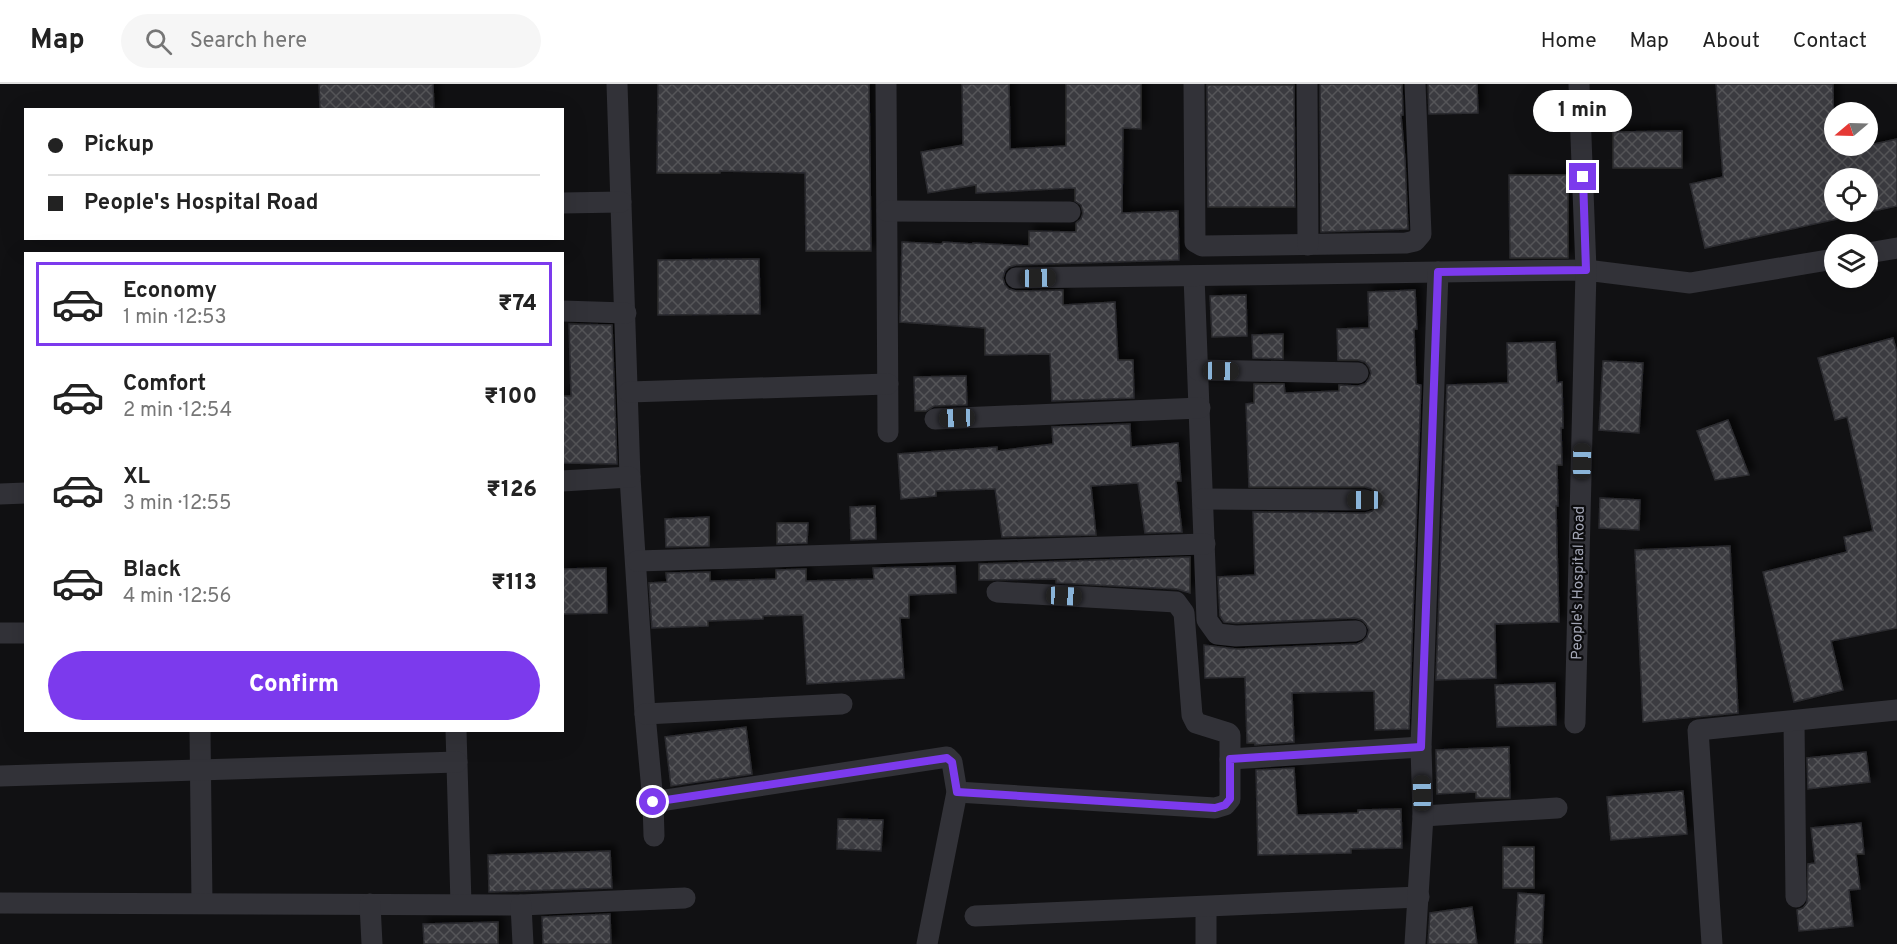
<!DOCTYPE html>
<html lang="en">
<head>
<meta charset="utf-8">
<style>
	body { margin:0; font-family:Overpass,sans-serif; background:#f6f6f6; color:#222; height:100vh; display:flex; flex-direction:column; font-size:22px; white-space:nowrap }
	* { box-sizing:border-box; margin:0 }
	p { font-size:20px; color:#767676 }
	.icon { flex:none; width:33px; height:33px; fill:none; stroke:currentColor; stroke-width:2; stroke-linecap:round; stroke-linejoin:round }
	.map { position:relative; flex:1; overflow:hidden }
	.panel { position:absolute; left:24px; top:168px; width:540px; height:480px; display:flex; flex-direction:column; background:#fff; border-radius:0px; box-shadow:0 6px 24px #0002 }
	.panel>* { flex:none }
	.banner { position:absolute; left:24px; top:24px; width:540px; height:132px; border-radius:0px; box-shadow:0 6px 24px #0002; display:grid; align-content:center; height:132px; padding:0 24px; background:#fff }
	.needle { width:39px; rotate:251deg }
	.tools { position:absolute; left:1824px; top:18px; display:grid; gap:12px }
	.tools a { display:grid; place-items:center; width:54px; height:54px; border-radius:50%; background:#fff; box-shadow:0 6px 24px #0002; font-size:30px }
	.end { position:absolute; width:27px; height:27px; margin:-14px; border:8px solid #7c3aed; background:#fff; box-shadow:0 0 0 3px #fff }
	.from { border-radius:50% }
	.bubble { position:absolute; height:42px; border-radius:21px; background:#fff; box-shadow:0 6px 24px #0002; font-size:20px; font-weight:800; line-height:42px; text-align:center }
	.car { position:absolute; width:18px; height:36px; margin:-18px -9px; border-radius:8px; box-shadow:0 0 4px 2px #0007; background:linear-gradient(#222 24%,#8ab4d8 0 40%,#222 0 76%,#8ab4d8 0 86%,#222 0) }
	.banner b { display:flex; align-items:center; gap:21px; height:57px; font-size:22px }
	.banner b+b { border-top:2px solid #e0e0e0 }
	.banner i { width:15px; height:15px; background:#222 }
	ul { padding:10px 0 0; list-style:none }
	li { display:flex; align-items:center; gap:18px; height:84px; margin:0 12px 9px; padding:0 12px; border:3px solid transparent; border-radius:0px }
	li div { flex:1 }
	li b { display:block; font-size:22px }
	li em { font-style:normal; font-weight:800 }
	li.selected { border-color:#7c3aed }
	li>.icon { width:54px; height:54px; stroke-width:1.5 }
	.button { display:flex; gap:12px; margin-top:auto; padding:12px 24px }
	.button a { flex:1; height:69px; border-radius:36px; background:#7c3aed; color:#fff; font-size:24px; font-weight:800; line-height:69px; text-align:center }
	header { display:flex; align-items:center; gap:36px; box-sizing:border-box; height:84px; padding:0 30px; background:#fff; border-bottom:2px solid #e0e0e0 }
	header strong { font-size:28px }
	nav { display:flex; gap:33px; margin-inline-start:auto; font-size:21px }
	.search { width:420px; height:54px; background:#f6f6f6; display:flex; align-items:center; gap:15px; box-sizing:border-box; padding:0 21px; border-radius:33px; color:#767676; font-size:22px }
	.map>svg:first-child { display:block }
	.building { fill:url(#building-cross-hatch); stroke:#2b2b2f; stroke-width:1.5; fill-rule:evenodd; filter:url(#shadow) }
	.lines { fill:none; stroke-linecap:round; stroke-linejoin:round }
	.minor { stroke:#323238; stroke-width:21 }
	.route { stroke:#7c3aed; stroke-width:8 }
	.labels { text-anchor:middle; dominant-baseline:central; stroke-width:4.5; stroke-linejoin:round; paint-order:stroke }
	.street-label { font-size:15px; fill:#a2a5b4; stroke:#0c0c0e }
</style>
</head>
<body>
<header>
<strong>Map</strong>
<div class="search"><svg class="icon" aria-label="search" viewBox="0 0 24 24"><circle cx="10" cy="10" r="6"/><path d="M15 15l6 6"/></svg>Search here</div>
<nav><a>Home</a><a>Map</a><a>About</a><a>Contact</a></nav>
</header>
<div class="map">
<svg width="1897" height="860" viewBox="0 0 1897 860">
	<defs>
		<pattern id="building-cross-hatch" width="8" height="8" patternUnits="userSpaceOnUse" patternTransform="scale(1.5)"><rect width="8" height="8" fill="#3b3b40"/><path d="M0 0l8 8M0 8l8-8" fill="none" stroke="#545459"/></pattern>
		<filter id="shadow"><feDropShadow dx="5.5" dy="-5.5" stdDeviation="3" flood-color="#0009"/></filter>
	</defs>
	<rect width="100%" height="100%" fill="#111113"/>
	<!-- building -->
	<g class="building">
		<path d="M319 0H433L434 26H320Z"/>
		<path d="M658 0H869L871 167H806L805 89 720 87V89H657Z"/>
		<path d="M962 0H1009L1010 65 1066 62V0H1141V45L1123 44 1122 129 1178 127 1179 176 1016 181 1009 183 1005 187 1003 194 1005 201 1009 205 1016 207 1063 206V221L1115 218 1118 276H1133L1134 314 1052 317 1050 270 985 271V244L900 238 902 158 942 160 943 158 973 160V159L1029 162V147L1076 148V139L1081 135 1083 129 1081 121 1075 117V104L976 109V101L928 109 921 68 963 61Z"/>
		<path d="M1322 0H1402L1403 31H1401L1405 76 1408 145 1321 148 1320 1Z"/>
		<path d="M1428 0H1477L1478 29 1429 30Z"/>
		<path d="M1716 0H1833L1834 62H1837L1838 68 1897 55V122L1705 164 1690 100 1723 93ZM1834 94H1868V128H1834Z"/>
		<path d="M1207 1H1294L1295 123H1208Z"/>
		<path d="M1682 47V84H1613V48Z"/>
		<path d="M1509 91H1568V174H1510Z"/>
		<path d="M759 175 760 230 658 231V176Z"/>
		<path d="M1415 206 1417 245H1414L1416 300 1421 301 1409 645 1375 646 1374 607 1292 609 1294 658 1255 661V659H1247L1245 593 1205 594 1204 561 1237 565 1357 560 1362 558 1367 553 1369 546 1366 540 1362 536 1355 534 1236 539 1224 538 1220 532 1218 493 1255 491 1253 428 1365 429 1372 427 1376 422 1378 417 1376 409 1371 405 1365 403H1249L1246 320 1254 319V300H1284L1285 309 1339 307V301L1358 302 1365 300 1369 295 1371 289 1369 283 1365 278 1358 276H1338L1337 245 1369 244 1368 208Z"/>
		<path d="M1246 211 1247 252 1212 253 1210 212Z"/>
		<path d="M569 240 612 241 617 380 562 379V312H571Z"/>
		<path d="M1283 250V275L1253 274 1252 251Z"/>
		<path d="M1893 254 1897 268V544L1831 557 1843 606 1794 618 1763 488 1847 468 1844 453 1873 447 1847 333 1835 336 1818 274Z"/>
		<path d="M1555 258 1557 299 1562 298 1563 344H1561L1562 381H1557L1558 422H1556L1559 538 1495 540 1496 594 1436 596 1447 301 1508 299 1507 259Z"/>
		<path d="M1603 277 1643 279 1639 349 1599 346Z"/>
		<path d="M966 292 967 321 934 322 926 327H915L914 293Z"/>
		<path d="M1728 336 1749 391 1715 396 1697 347Z"/>
		<path d="M1130 340 1131 363 1178 359 1181 397H1176L1182 448 1145 449 1138 399 1091 402 1096 451 1002 453 995 405 936 407V412L901 415 898 370 997 363V367L1053 360 1052 343Z"/>
		<path d="M1600 414 1640 416 1639 446 1599 444Z"/>
		<path d="M875 422 876 455 851 456 850 423Z"/>
		<path d="M709 433V462L666 463 665 435Z"/>
		<path d="M777 439H808L807 459 777 460Z"/>
		<path d="M1730 462 1738 629 1643 638 1635 466Z"/>
		<path d="M1190 473V509L1177 505 1056 499V495L979 496V480Z"/>
		<path d="M955 482 956 509 909 511V534H900L904 594 807 600 803 531 763 532V535L708 537V542L652 544 649 499 667 498 666 489 710 488V497L776 495V486L806 485V497L874 495 873 484Z"/>
		<path d="M606 484 607 529 562 530V485Z"/>
		<path d="M1555 599 1556 641 1497 643 1495 601Z"/>
		<path d="M746 643 752 690 671 702 665 653Z"/>
		<path d="M1509 663 1510 714H1476V708L1437 710 1436 666Z"/>
		<path d="M1866 668 1870 698 1808 705 1807 674Z"/>
		<path d="M1294 684 1297 731 1358 729V726L1401 725 1402 764 1351 765V769L1258 771 1256 686Z"/>
		<path d="M1683 707 1687 750 1611 756 1607 713Z"/>
		<path d="M838 735 883 736 881 767 837 765Z"/>
		<path d="M1861 739 1864 770H1856L1860 805 1849 806 1853 842 1799 847 1797 826 1803 824 1807 819 1808 780 1815 779 1811 744Z"/>
		<rect x="1503" y="763" width="31" height="41"/>
		<path d="M610 767 612 804 489 808 488 771Z"/>
		<path d="M1518 809 1544 811 1542 860H1515Z"/>
		<path d="M1472 823 1477 860H1428L1430 829Z"/>
		<path d="M610 830 611 860H543L542 833Z"/>
		<path d="M498 838V860H424L423 840Z"/>
	</g>
	<g class="lines">
		<!-- minor -->
		<g class="minor">
			<path d="M617 0 630 393 645 630 653 718 654 752"/>
			<path d="M886 0 888 348"/>
			<path d="M1194 0 1195 158 1202 162 1406 159 1415 157 1421 150 1415 0"/>
			<path d="M1307 0 1308 161"/>
			<path d="M562 119 621 118"/>
			<path d="M887 127 1070 128"/>
			<path d="M1868 169 1897 164"/>
			<path d="M1194 192 1207 536 1217 550 1236 552 1356 547"/>
			<path d="M1016 194 1586 186 1690 199 1834 175"/>
			<path d="M562 227 626 229"/>
			<path d="M1198 286 1358 289"/>
			<path d="M629 308 888 300"/>
			<path d="M935 335 1200 324"/>
			<path d="M562 397 630 393"/>
			<path d="M0 410 26 409"/>
			<path d="M1203 415 1365 416"/>
			<path d="M637 477 1205 460"/>
			<path d="M0 549H26"/>
			<path d="M645 630 842 620"/>
			<path d="M1794 637 1796 813"/>
			<path d="M1575 639 1586 186 1579 0"/>
			<path d="M200 646 202 819"/>
			<path d="M456 646 461 820"/>
			<path d="M1230 675 1421 663"/>
			<path d="M0 692 457 678"/>
			<path d="M957 708 1215 724 1225 721 1230 715V651L1228 649 1196 639 1192 631 1184 529 1176 518 997 508"/>
			<path d="M653 718 947 673 952 678 957 708 927 860"/>
			<path d="M1423 732 1557 724"/>
			<path d="M0 819 521 821 685 814"/>
			<path d="M370 820 372 860"/>
			<path d="M521 821 523 860"/>
			<path d="M1206 823V860"/>
			<path d="M975 832 1419 813"/>
			<path d="M1415 860 1423 732 1421 663 1438 188"/>
			<path d="M1712 860 1698 646 1897 626"/>
		</g>
	</g>
	<g class="lines">
		<!-- route -->
		<path class="route" d="M653 718 947 674 952 678 957 708 1215 724 1225 721 1230 715V675L1421 663 1438 188 1586 186 1583 93"/>
	</g>
	<g class="labels">
		<!-- street labels -->
		<g class="street-label">
			<text transform="translate(1579 499) rotate(-89)">People's Hospital Road</text>
		</g>
	</g>
</svg>
<div class="tools">
<a><svg class="needle" viewBox="-14 -14 28 28"><path d="M0-13l5 13h-10z" fill="#e53935"/><path d="M0 13l5-13h-10z" fill="#767676"/></svg></a>
<a><svg class="icon" aria-label="locate" viewBox="0 0 24 24"><circle cx="12" cy="12" r="6"/><path d="M12 2v4M12 18v4M2 12h4M18 12h4"/></svg></a>
<a><svg class="icon" aria-label="layers" viewBox="0 0 24 24"><path d="M12 4l9 5-9 5-9-5zM3 14l9 5 9-5"/></svg></a>
</div>
<i class="end from" style="left:653px;top:718px"></i>
<i class="end" style="left:1583px;top:93px"></i>
<div class="bubble" style="left:1533px;top:6px;width:99px">1 min</div>
<i class="car" style="left:1038px;top:194px;rotate:89deg"></i>
<i class="car" style="left:1221px;top:287px;rotate:91deg"></i>
<i class="car" style="left:957px;top:334px;rotate:268deg"></i>
<i class="car" style="left:1582px;top:377px;rotate:1deg"></i>
<i class="car" style="left:1365px;top:416px;rotate:270deg"></i>
<i class="car" style="left:1064px;top:512px;rotate:93deg"></i>
<i class="car" style="left:1422px;top:709px;rotate:359deg"></i>
<div class="banner">
<b><i class="from"></i>Pickup</b>
<b><i></i>People's Hospital Road</b>
</div>
<section class="panel">
<ul>
<li class="selected"><svg class="icon" aria-label="car" viewBox="0 0 24 24"><path d="M5 17H2v-5l4-1 3-4h7l3 4 3 1v5h-3M9 17h6M6 11h13"/><circle cx="7" cy="17" r="2"/><circle cx="17" cy="17" r="2"/></svg><div><b>Economy</b><p>1 min · 12:53</p></div><em>₹74</em></li>
<li><svg class="icon" aria-label="car" viewBox="0 0 24 24"><path d="M5 17H2v-5l4-1 3-4h7l3 4 3 1v5h-3M9 17h6M6 11h13"/><circle cx="7" cy="17" r="2"/><circle cx="17" cy="17" r="2"/></svg><div><b>Comfort</b><p>2 min · 12:54</p></div><em>₹100</em></li>
<li><svg class="icon" aria-label="car" viewBox="0 0 24 24"><path d="M5 17H2v-5l4-1 3-4h7l3 4 3 1v5h-3M9 17h6M6 11h13"/><circle cx="7" cy="17" r="2"/><circle cx="17" cy="17" r="2"/></svg><div><b>XL</b><p>3 min · 12:55</p></div><em>₹126</em></li>
<li><svg class="icon" aria-label="car" viewBox="0 0 24 24"><path d="M5 17H2v-5l4-1 3-4h7l3 4 3 1v5h-3M9 17h6M6 11h13"/><circle cx="7" cy="17" r="2"/><circle cx="17" cy="17" r="2"/></svg><div><b>Black</b><p>4 min · 12:56</p></div><em>₹113</em></li>
</ul>
<div class="button"><a>Confirm</a></div>
</section>
</div>
</body>
</html>
